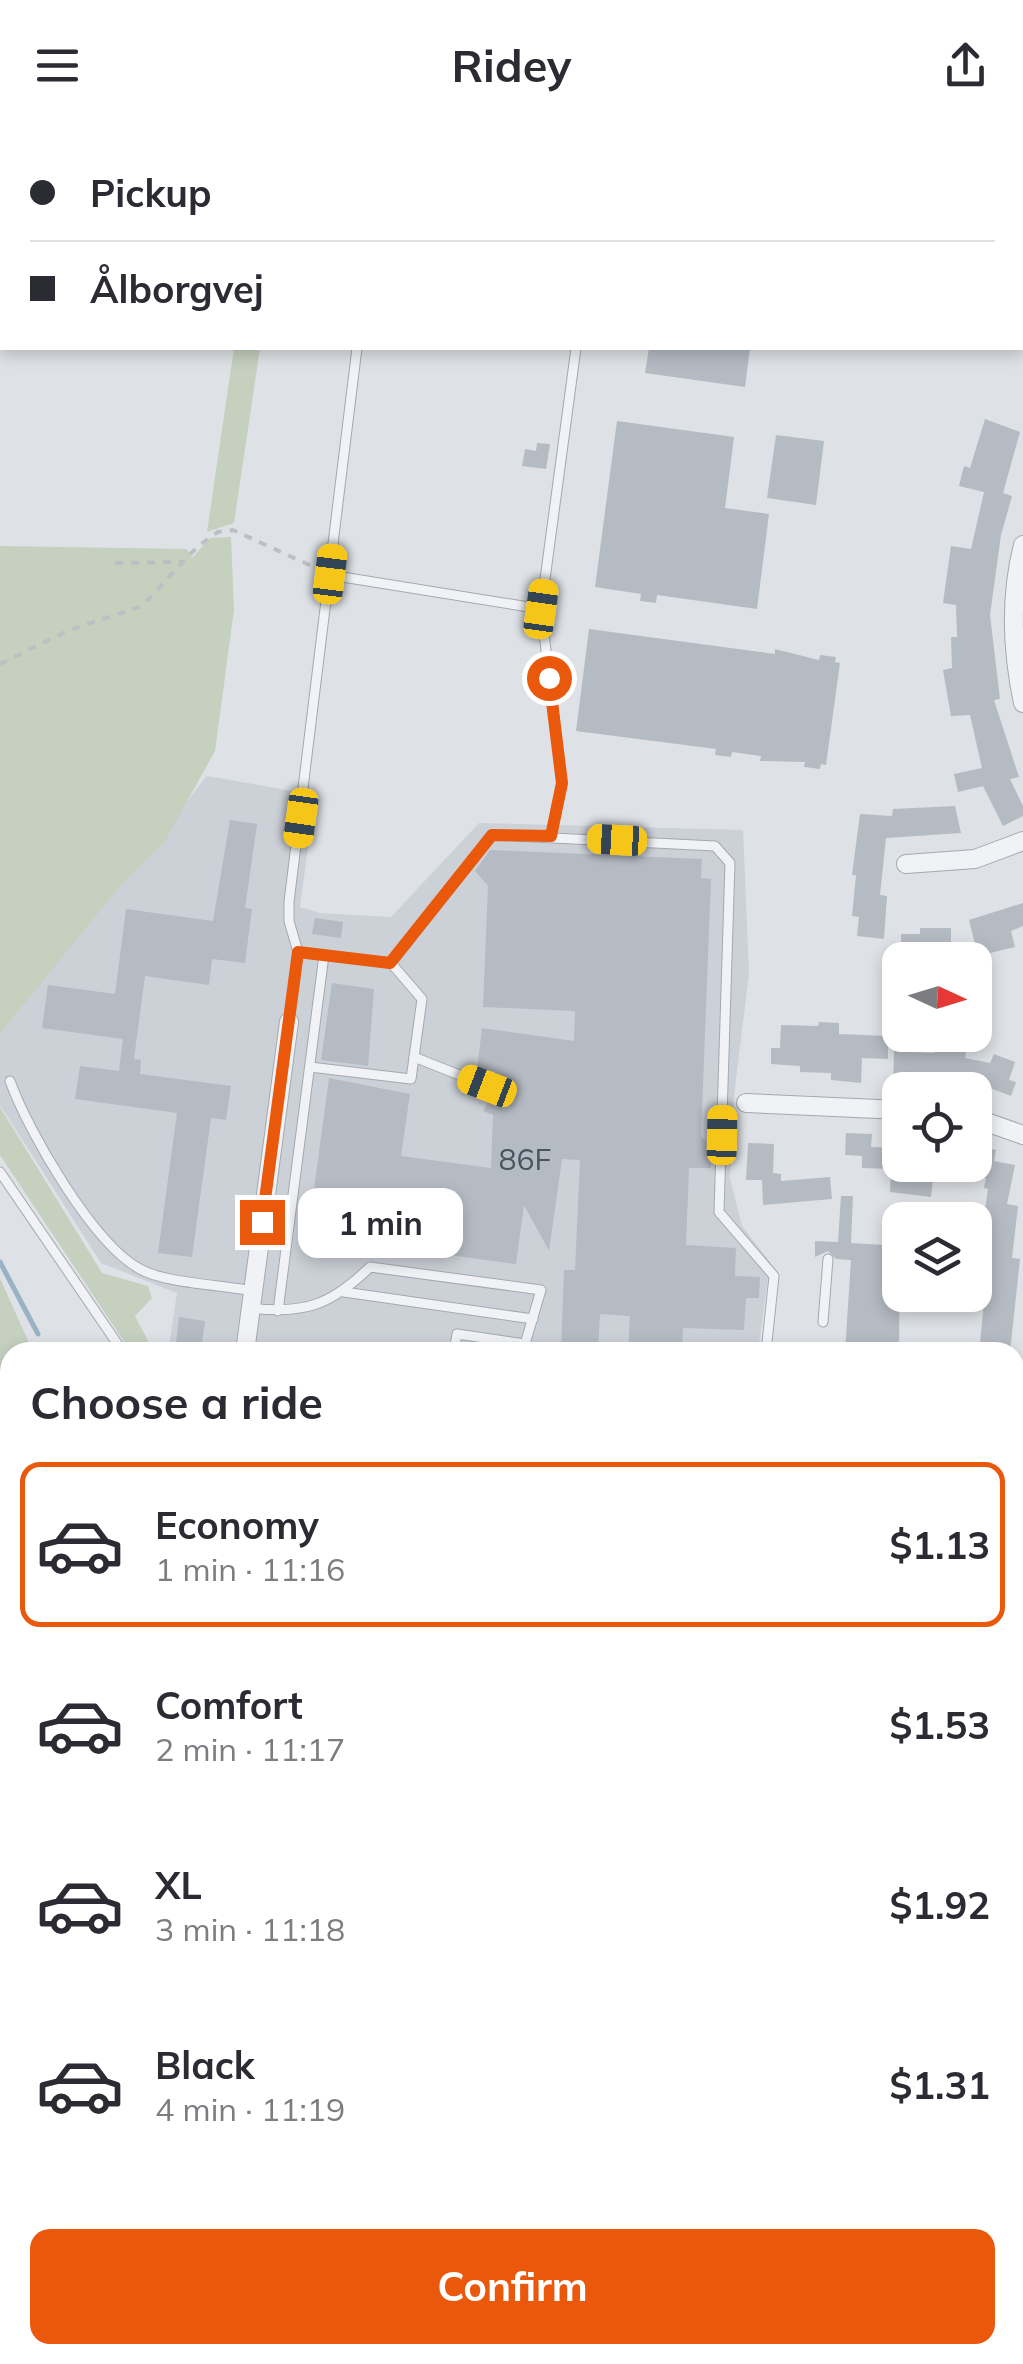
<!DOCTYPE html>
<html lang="en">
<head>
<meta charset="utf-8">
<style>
	body { margin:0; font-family:Mulish,sans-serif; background:#f2f2f3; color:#2b2b33; height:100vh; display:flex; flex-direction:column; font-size:38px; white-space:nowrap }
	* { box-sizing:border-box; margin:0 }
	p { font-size:32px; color:#7c7c81 }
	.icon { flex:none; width:55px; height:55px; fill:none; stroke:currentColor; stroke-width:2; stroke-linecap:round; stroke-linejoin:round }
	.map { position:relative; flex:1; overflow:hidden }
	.details { position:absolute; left:0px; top:1212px; width:1025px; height:1022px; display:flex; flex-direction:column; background:#fff; border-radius:30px 30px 0 0; box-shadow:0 5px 15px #0003 }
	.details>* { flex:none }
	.banner { position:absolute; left:0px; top:0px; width:1025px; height:220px; box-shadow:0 5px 15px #0003; display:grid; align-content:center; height:220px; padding:0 30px; background:#fff }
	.needle { width:65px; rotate:94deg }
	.tools { position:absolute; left:882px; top:812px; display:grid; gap:20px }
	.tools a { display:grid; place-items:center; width:110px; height:110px; border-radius:20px; background:#fff; box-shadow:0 5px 15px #0003; font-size:50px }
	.end { position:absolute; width:45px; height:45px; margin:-22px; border:12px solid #ea580c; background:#fff; box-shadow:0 0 0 5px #fff }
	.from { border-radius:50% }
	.bubble { position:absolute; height:70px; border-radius:20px; background:#fff; box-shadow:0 5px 15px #0003; font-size:32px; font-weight:700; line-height:70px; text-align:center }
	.car { position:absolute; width:30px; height:60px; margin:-30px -15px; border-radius:12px; box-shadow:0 0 8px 2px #0007; background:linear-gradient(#f5c518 24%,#345 0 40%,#f5c518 0 76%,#345 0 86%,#f5c518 0) }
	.banner b { display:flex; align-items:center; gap:35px; height:95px; font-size:38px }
	.banner b+b { border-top:2px solid #e1e1e2 }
	.banner i { width:25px; height:25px; background:#2b2b33 }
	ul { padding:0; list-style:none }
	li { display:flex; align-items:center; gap:30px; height:165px; margin:0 20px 15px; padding:0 10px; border:5px solid transparent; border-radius:20px }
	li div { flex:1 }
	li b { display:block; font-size:38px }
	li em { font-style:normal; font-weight:700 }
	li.on { border-color:#ea580c }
	li>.icon { width:90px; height:90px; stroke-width:1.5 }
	h2 { padding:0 30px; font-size:45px; line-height:120px }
	.primary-button { display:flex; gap:20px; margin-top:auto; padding:20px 30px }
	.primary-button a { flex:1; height:115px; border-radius:20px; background:#ea580c; color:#fff; font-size:40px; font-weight:700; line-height:115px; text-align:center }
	header { display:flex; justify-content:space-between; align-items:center; height:130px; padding:0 30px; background:#fff; font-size:45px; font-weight:700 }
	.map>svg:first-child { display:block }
	.built { fill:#ccd1d8 }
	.green { fill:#c5d0bf }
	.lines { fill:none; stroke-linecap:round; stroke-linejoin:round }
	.stream { stroke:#9bb2c4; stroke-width:5 }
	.building { fill:#b5bbc3 }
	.lane-casing { stroke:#a4a9b0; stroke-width:11 }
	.street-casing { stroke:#a4a9b0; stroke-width:20 }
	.path { stroke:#bcc0c5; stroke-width:4; stroke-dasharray:8 8; stroke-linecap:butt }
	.lane { stroke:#f0f2f5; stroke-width:9 }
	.street { stroke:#f0f2f5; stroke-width:18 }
	.secondary { stroke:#fff; stroke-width:22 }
	.route { stroke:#ea580c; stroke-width:12 }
	.labels { text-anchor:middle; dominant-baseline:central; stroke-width:8; stroke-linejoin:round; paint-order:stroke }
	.number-label { font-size:30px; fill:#4b545e }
</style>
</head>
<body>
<header><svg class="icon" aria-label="menu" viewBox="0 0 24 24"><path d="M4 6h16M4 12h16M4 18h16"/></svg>Ridey<svg class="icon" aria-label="share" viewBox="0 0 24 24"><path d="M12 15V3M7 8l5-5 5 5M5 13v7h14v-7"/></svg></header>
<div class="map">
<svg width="1023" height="2234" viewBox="0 0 1023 2234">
	<rect width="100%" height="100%" fill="#dee2e6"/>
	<!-- built -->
	<path class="built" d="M207 646 315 665 300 777 320 783 391 787 479 693 743 700 749 844 734 966 730 1048 742 1096 770 1132 758 1222H168L177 1163 101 1133 0 975V904Z"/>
	<!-- green -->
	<g class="green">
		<path d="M234 218H260L234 393 207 402Z"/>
		<path d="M231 407 234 480 215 621 164 713 120 756 0 904V416L187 419 192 428 210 408Z"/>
		<path d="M0 977 102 1143 148 1156 152 1168 135 1186 154 1222H131L0 1025Z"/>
		<path d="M0 1148 33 1222H10V1310H0Z"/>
	</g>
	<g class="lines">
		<!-- stream -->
		<path class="stream" d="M0 1132 38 1204"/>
	</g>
	<!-- building -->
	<g class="building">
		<path d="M649 218H750L745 257 645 243Z"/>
		<path d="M985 289 1020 302 1003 363 1012 366 1001 405 990 485 1000 569 994 570 1019 647 1010 649 1023 676V686L1003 696 983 656 958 662 954 644 982 638 970 585 951 586 943 540 952 538 951 507H957L956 475 943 473 951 416 971 419 984 362 959 356 964 336 970 338Z"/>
		<path d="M617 291 734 307 725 378 769 384 757 479 657 465 656 473 640 471 641 464 595 457Z"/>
		<path d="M776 305 824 311 816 375 767 368Z"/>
		<path d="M537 313 550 314 546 339 522 336 525 319 536 321Z"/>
		<path d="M589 499 775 524V519L819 530 820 525 836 527 835 532 840 533 826 635 821 634 820 639 804 637 805 632 760 631 761 626 732 622 731 627 715 625 716 619 576 601Z"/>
		<path d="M955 676 961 703 886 708 880 765 887 766 884 809 857 806 859 787 852 786 856 745H852L860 684 892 686 893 679Z"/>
		<path d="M230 690 257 694 245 778 252 779 245 833 212 829 209 855 145 846 134 929 141 930 140 944 231 956 226 990 211 988 192 1127 158 1123 177 983 75 969 80 936 119 941 123 909 42 898 48 855 115 864 126 779 213 791Z"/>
		<path d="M490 720 702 729 701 748 711 749 701 1006 712 1017 711 1038H689L686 1115 736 1118 735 1146 760 1147 759 1168H746L744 1200 683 1198 682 1222H628L630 1186 600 1184 598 1222H561L564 1140H575L580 1030 562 1029 549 1121 524 1075 516 1134 404 1119 397 1126 386 1115 377 1124 364 1111 308 1104 329 948 410 964 401 1026 491 1038 493 985 483 981 495 958V941L477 939 482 898 574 911 575 881 483 877 488 756 475 741Z"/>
		<path d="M1023 773V796L1011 801 1015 817 978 826 969 790Z"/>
		<path d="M315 788 343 792 341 808 312 804Z"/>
		<path d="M920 798H951V828L901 826V804H920Z"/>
		<path d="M332 853 374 859 368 936 321 930Z"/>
		<path d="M819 892 839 893V904L888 906V929L862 928 861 953 831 950V943L800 942V936L771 934V918H780L781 895 818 896Z"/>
		<path d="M937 905H969L965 928 990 933 994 924 1015 932 1009 950 1016 952 1011 966 971 951 969 958 955 955 956 949 923 942V955L893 954 894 921 934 923Z"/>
		<path d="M846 1003 872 1004 871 1017 900 1018V1035H926V1047L933 1048 931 1067 890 1062 891 1039 862 1038V1026L845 1025Z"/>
		<path d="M748 1013 774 1014 773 1043 781 1044V1051L830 1047 832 1069 763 1075 762 1050H746Z"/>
		<path d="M975 1016 996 1020 994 1031 1015 1035 1007 1074 1018 1076 1012 1128 1020 1129 1010 1222H979L991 1104 975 1103V1086L984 1087 988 1059 984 1058 986 1048 975 1045Z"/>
		<path d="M841 1066H853L851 1113 900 1116 899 1222H845L851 1130 836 1129 828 1121 815 1127V1111L838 1112Z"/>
		<path d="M179 1187 205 1191 201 1222H175Z"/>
	</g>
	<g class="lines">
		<defs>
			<g id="lane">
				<path d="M383 2 384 0"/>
				<path d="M605 2V0"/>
				<path d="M330 445 541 479"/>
				<path d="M551 707 562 653 541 479 576 218"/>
				<path d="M298 822 391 833 492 705 715 716 730 733 719 1082 774 1146 766 1222"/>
				<path d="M289 892 298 822 289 791V772L357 218"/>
				<path d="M414 927 487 956"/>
				<path d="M310 937 411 949 422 869 391 833"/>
				<path d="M10 951C28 1001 93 1114 140 1139 164 1153 223 1155 253 1161"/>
				<path d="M0 1042 123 1222"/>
				<path d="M344 1162 533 1189"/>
				<path d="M250 1178C304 1184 330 1176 370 1137L541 1160 525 1214 457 1204 454 1222"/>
				<path d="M278 1181 324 825"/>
				<path d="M823 1192 828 1129"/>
				<path d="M1015 1375 1023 1347"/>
			</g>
			<g id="street">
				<path d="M1023 415C1010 466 1012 521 1023 573"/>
				<path d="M906 734 975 729 1023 711"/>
				<path d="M746 973 900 980"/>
				<path d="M975 988 1023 1005"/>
				<path d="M245 1222 289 892"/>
				<path d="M1015 1644 1023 1646"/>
				<path d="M0 1866 10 1867"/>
				<path d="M1015 1871H1023"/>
				<path d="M0 1979 10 1980"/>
				<path d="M1015 2076 1023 2077"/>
				<path d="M0 2093 10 2095"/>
				<path d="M0 2205 10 2206"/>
				<path d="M197 2225 216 2227"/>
				<path d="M451 2234 453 2225"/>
				<path d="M707 2234 708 2225"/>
				<path d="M958 2234 959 2225"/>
			</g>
		</defs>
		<!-- lane casing -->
		<use href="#lane" class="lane-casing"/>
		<!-- street casing -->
		<use href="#street" class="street-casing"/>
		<!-- path -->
		<g class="path">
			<path d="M115 433 184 432"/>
			<path d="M0 534 69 500 142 476 198 416 218 402 233 400 316 438"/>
			<path d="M1016 1335 1023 1309"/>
			<path d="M0 1677 10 1678"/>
		</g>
		<!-- lane -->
		<use href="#lane" class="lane"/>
		<!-- street -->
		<use href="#street" class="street"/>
		<!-- secondary -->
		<g class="secondary">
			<path d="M0 1343H10"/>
			<path d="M1015 1390 1023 1391"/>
		</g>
	</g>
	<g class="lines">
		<!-- route -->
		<path class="route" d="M262 1092 298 822 390 833 492 705 551 706 562 653 549 548"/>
	</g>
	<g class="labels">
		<!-- number labels -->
		<g class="number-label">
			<text x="525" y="1029">86F</text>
		</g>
	</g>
</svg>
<div class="tools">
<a><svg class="needle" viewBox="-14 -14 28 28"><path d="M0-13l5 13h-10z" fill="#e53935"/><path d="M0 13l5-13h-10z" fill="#7c7c81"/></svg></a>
<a><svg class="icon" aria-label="locate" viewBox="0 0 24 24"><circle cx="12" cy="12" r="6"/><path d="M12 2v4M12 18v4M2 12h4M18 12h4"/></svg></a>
<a><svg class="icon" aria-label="layers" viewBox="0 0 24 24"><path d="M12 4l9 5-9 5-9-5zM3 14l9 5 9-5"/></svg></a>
</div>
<i class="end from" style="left:549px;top:548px"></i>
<i class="end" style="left:262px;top:1092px"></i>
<div class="bubble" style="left:298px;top:1058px;width:165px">1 min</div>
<i class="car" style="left:330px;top:444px;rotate:7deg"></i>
<i class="car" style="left:541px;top:479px;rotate:8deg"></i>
<i class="car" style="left:301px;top:688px;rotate:188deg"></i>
<i class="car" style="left:617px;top:710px;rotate:273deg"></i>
<i class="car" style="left:487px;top:956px;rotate:291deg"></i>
<i class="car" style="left:722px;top:1005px;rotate:1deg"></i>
<div class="banner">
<b><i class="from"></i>Pickup</b>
<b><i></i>Ålborgvej</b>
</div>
<section class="details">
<h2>Choose a ride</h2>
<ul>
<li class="on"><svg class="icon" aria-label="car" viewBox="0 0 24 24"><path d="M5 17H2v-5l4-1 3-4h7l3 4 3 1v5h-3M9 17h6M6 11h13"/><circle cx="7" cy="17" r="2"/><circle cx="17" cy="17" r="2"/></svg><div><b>Economy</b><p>1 min · 11:16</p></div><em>$1.13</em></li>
<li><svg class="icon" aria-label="car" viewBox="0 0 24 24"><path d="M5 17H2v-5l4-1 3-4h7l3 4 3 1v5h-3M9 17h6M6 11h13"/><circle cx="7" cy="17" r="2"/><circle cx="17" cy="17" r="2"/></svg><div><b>Comfort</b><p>2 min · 11:17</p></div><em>$1.53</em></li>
<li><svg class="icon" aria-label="car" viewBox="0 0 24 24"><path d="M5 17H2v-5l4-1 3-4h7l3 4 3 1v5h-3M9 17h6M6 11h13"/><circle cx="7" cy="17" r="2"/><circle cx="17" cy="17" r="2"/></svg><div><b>XL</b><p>3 min · 11:18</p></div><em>$1.92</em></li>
<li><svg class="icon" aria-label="car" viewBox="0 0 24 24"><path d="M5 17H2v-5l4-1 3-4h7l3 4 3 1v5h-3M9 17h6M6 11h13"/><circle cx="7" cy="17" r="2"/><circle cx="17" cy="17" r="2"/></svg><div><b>Black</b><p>4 min · 11:19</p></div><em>$1.31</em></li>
</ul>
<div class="primary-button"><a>Confirm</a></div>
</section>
</div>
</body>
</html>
